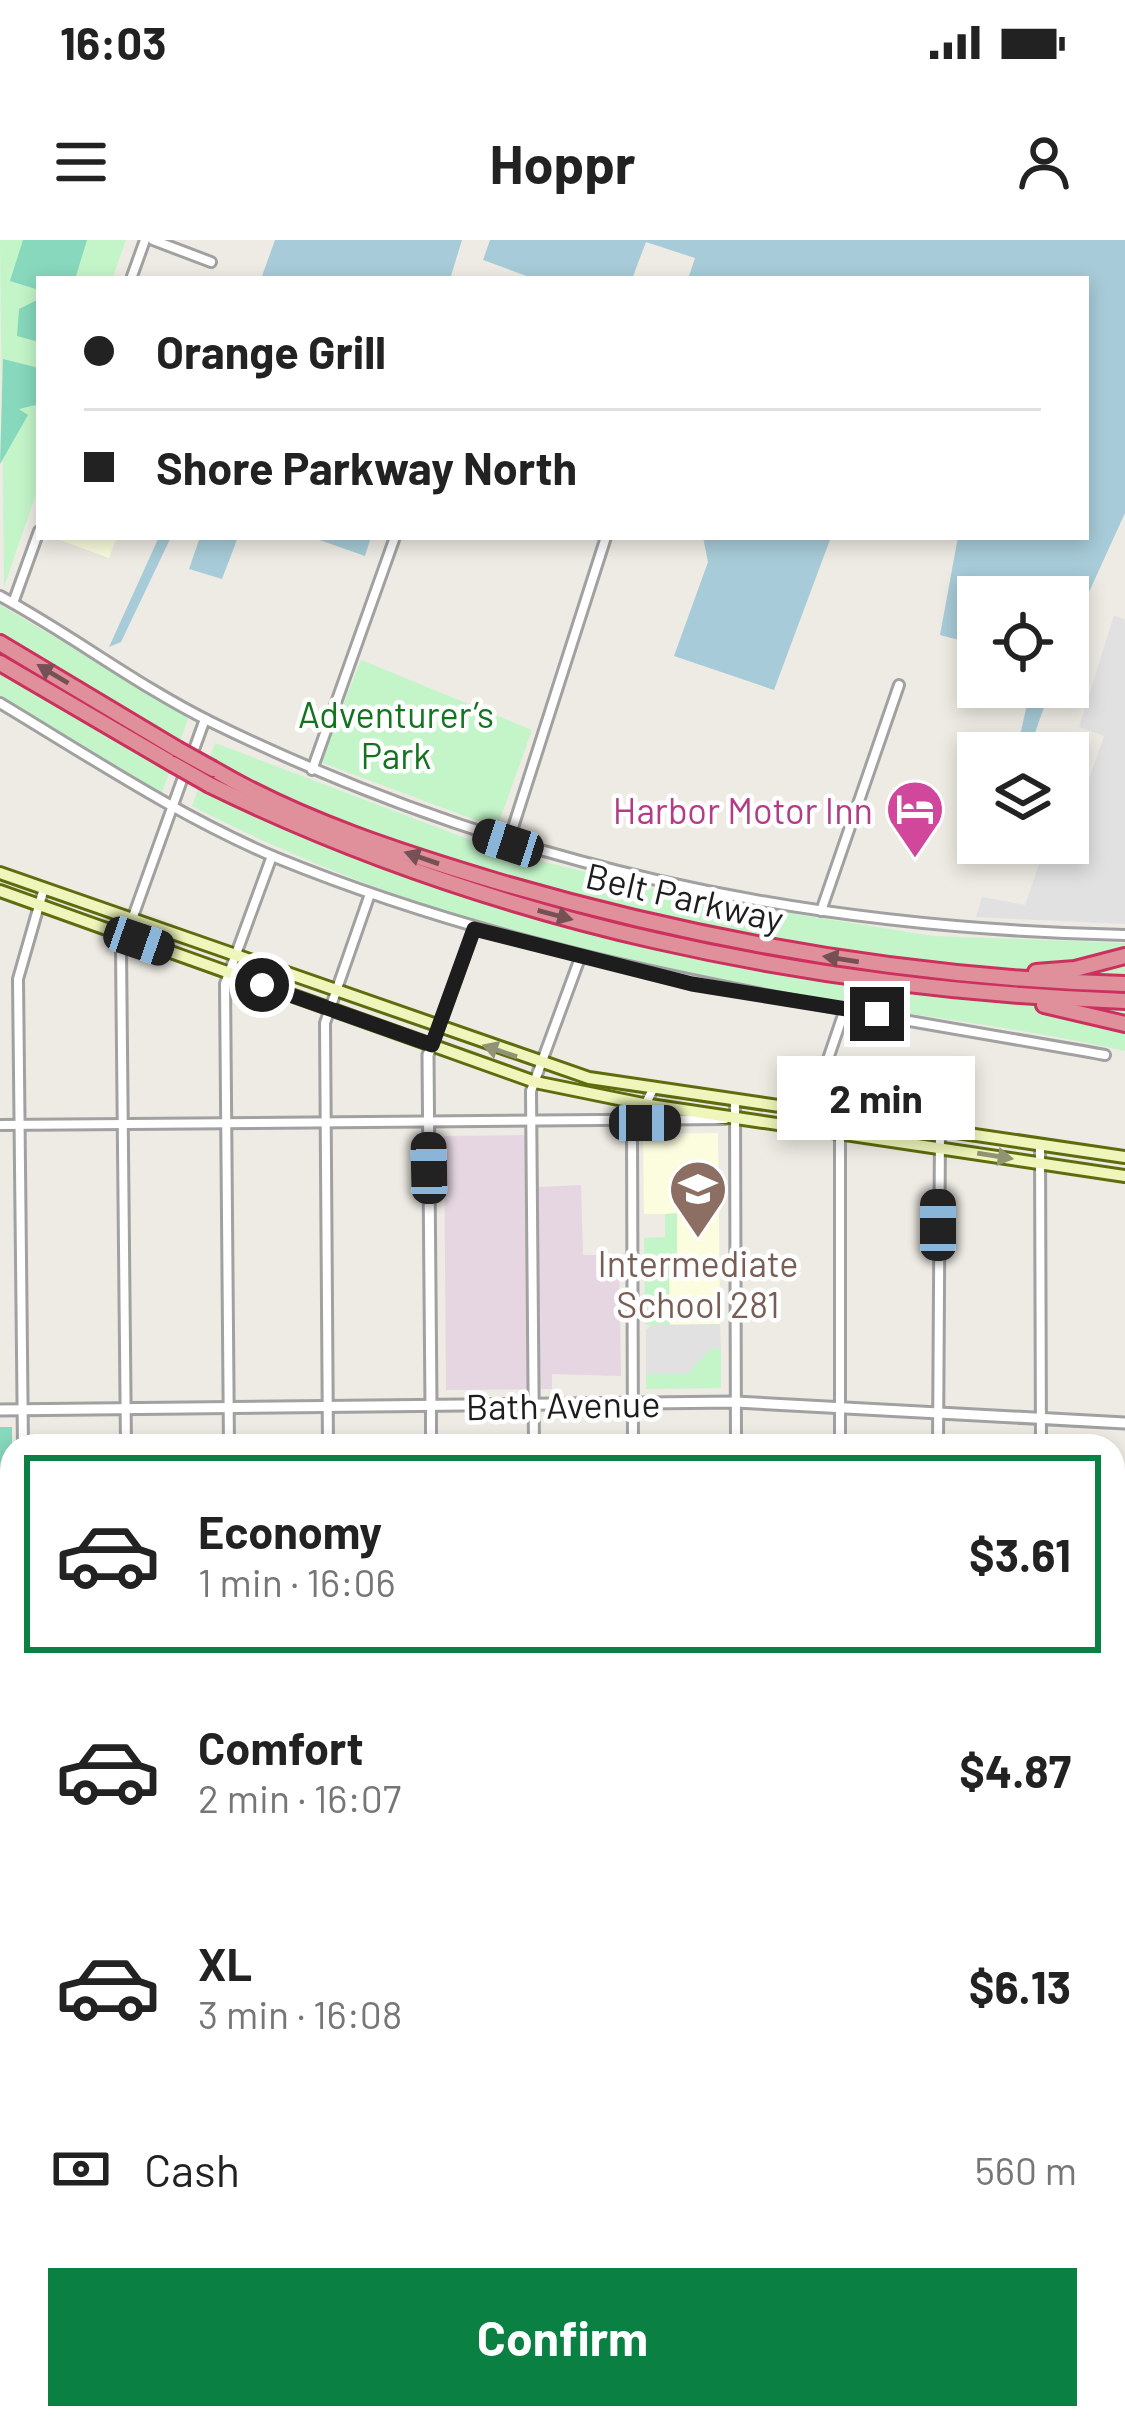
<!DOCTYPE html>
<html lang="en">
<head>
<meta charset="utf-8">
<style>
	body { margin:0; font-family:Barlow,sans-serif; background:#f2f2f2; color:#222; height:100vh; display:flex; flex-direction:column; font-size:45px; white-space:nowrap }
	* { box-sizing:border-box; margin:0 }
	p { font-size:39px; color:#767676 }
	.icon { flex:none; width:66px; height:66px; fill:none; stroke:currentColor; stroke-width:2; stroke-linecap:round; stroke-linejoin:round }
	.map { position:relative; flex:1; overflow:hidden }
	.side { position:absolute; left:0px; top:1194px; width:1125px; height:996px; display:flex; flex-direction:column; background:#fff; border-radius:36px 36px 0 0; box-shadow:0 6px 18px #0003 }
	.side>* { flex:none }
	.banner { position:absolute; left:36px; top:36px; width:1053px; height:264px; border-radius:0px; box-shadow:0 6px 18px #0003; display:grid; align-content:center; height:264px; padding:0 48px; background:#fff }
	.controls { position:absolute; left:957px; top:336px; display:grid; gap:24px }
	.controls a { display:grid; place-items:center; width:132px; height:132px; border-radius:0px; background:#fff; box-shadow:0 6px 18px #0003; font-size:60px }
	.end { position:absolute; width:54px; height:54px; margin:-27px; border:15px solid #1d1d1d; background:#fff; box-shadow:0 0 0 6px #fff }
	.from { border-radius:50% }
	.bubble { position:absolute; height:84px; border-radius:0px; background:#fff; box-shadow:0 6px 18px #0003; font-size:39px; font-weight:700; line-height:84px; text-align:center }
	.car { position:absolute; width:36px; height:72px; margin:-36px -18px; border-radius:15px; box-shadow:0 0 9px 3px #0007; background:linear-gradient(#222 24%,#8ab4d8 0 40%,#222 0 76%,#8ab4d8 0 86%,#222 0) }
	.banner b { display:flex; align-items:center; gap:42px; height:114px; font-size:45px }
	.banner b+b { border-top:3px solid #e0e0e0 }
	.banner i { width:30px; height:30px; background:#222 }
	ul { padding:21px 0 0; list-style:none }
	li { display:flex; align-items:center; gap:36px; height:198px; margin:0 24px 18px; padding:0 24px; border:6px solid transparent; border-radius:0px }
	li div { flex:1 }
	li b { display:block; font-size:45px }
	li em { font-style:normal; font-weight:700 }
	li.on { border-color:#0b8043 }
	li>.icon { width:108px; height:108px; stroke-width:1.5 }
	.pay { display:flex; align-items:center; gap:30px; height:132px; padding:0 48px; font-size:45px }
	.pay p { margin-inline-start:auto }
	.action { display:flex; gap:24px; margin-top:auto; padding:24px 48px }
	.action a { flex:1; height:138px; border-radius:0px; background:#0b8043; color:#fff; font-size:48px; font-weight:700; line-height:138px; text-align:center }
	.status { display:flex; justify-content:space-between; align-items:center; height:84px; padding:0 60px; background:#fff; direction:ltr }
	.status svg { height:33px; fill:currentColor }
	header { display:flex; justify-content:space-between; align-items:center; height:156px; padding:0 48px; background:#fff; font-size:54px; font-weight:700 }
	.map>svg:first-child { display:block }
	.industrial { fill:#e6d6e2 }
	.education { fill:#fbfdde }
	.park { fill:#c3f5c9 }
	.pitch { fill:#87d8bc }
	.parking { fill:#e1e1e1 }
	.water { fill:#a7cbd8 }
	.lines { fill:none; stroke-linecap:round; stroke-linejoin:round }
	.pedestrian-casing { stroke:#a1a1a1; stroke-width:12 }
	.minor-casing { stroke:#a1a1a1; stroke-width:14 }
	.tertiary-casing { stroke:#a1a1a1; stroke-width:15 }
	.secondary-casing { stroke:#5d6c0c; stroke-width:16 }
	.motorway-casing { stroke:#cc305e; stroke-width:20 }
	.pedestrian { stroke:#fff; stroke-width:6 }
	.minor { stroke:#fff; stroke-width:8 }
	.tertiary { stroke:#fff; stroke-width:9 }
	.secondary { stroke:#eff5bb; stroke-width:10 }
	.motorway { stroke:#e0909b; stroke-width:14 }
	.rail-casing { stroke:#6b6b6b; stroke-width:8 }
	.rail { stroke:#fff; stroke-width:3; stroke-dasharray:9; stroke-linecap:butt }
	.motorway-bridge-casing { stroke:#cc305e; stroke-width:20; stroke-linecap:butt }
	.motorway-bridge { stroke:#e0909b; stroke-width:14 }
	.oneway { fill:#755156 }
	.oneway2 { fill:#909474 }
	.route { stroke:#1d1d1d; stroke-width:15 }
	.labels { text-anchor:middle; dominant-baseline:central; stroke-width:9; stroke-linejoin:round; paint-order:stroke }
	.park-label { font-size:36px; fill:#13731f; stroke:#fff }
	.hotel-label { font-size:36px; fill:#b23c85; stroke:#fff; text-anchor:end }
	.street-label { font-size:36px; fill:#1d1d1d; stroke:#fff }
	.education-label { font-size:36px; fill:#785e54; stroke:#fff }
</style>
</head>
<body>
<div class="status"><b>16:03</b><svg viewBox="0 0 49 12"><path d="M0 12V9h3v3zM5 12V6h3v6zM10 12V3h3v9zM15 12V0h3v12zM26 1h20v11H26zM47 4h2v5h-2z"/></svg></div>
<header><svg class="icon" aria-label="menu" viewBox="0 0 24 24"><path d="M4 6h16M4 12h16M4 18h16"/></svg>Hoppr<svg class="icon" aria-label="person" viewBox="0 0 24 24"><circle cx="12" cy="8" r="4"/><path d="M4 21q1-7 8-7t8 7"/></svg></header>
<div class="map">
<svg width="1125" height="2190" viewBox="0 0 1125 2190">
	<rect width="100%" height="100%" fill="#eeebe4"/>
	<!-- industrial -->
	<path class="industrial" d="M538 895V947L581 945 583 1015H619L621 1136 552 1134V1149L446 1150 444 896Z"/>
	<!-- education -->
	<g class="education">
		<path d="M52 297H117L109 318Z"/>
		<path d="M718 893 720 1084 670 1085 668 1027 677 1026V974H644L643 894Z"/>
		<rect x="0" y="1187" width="12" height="313"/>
	</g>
	<!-- park -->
	<g class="park">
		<path d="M0 0H126L112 39H39V245L4 347Z"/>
		<path d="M0 365 189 476 162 553 0 457Z"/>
		<path d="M361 420 532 490 497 588 320 522Z"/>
		<path d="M215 503 502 612 701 659 933 696 1125 703V811C988 780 847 769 710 740 529 703 356 651 192 566Z"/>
		<path d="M677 973V1027L669 1028 670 1085H645L644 998 665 997V974Z"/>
		<path d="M721 1108V1148L646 1149V1134L687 1133 710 1109Z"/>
		<path d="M0 1527 12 1534V1652L0 1641Z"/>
	</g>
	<!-- pitch -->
	<g class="pitch">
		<path d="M23 0H87L75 39H39V50L10 41Z"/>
		<path d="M39 59V102L17 96 19 69Z"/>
		<path d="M3 119 39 128 36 165 19 169 28 175 0 224Z"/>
		<rect x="0" y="1187" width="12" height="121"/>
	</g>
	<!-- parking -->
	<g class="parking">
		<path d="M1114 375 1125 380V684L976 677 982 657 1025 665 1042 616 1015 603H1068V581L1074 583 1104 496 1079 487Z"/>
		<path d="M720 1084 721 1108 710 1109 687 1134H646V1090L651 1085Z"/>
	</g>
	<!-- water -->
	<g class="water">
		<path d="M275 0H462L450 39H261Z"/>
		<path d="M490 0H1125V273L1068 398V357H978V405L940 395 958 297H1086V39H688L695 18 646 2 632 39H535L483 20Z"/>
		<path d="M159 297H171L121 402 109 407Z"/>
		<path d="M200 297H238L222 339 189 329Z"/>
		<path d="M311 297H371L365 316Z"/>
		<path d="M703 297H831L774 450 674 416 708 322Z"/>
		<path d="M1031 447H1051L1028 513H1016Z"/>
	</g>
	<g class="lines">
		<defs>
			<path id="pedestrian" d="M0 1812 12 1823"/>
			<g id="minor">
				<path d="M153 0 211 22"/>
				<path d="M131 39 145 0"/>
				<path d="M0 356C72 395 138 446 211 482 506 626 797 688 1125 695"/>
				<path d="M13 363 39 291"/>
				<path d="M0 463C90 517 180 577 277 618 544 727 824 765 1105 815"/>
				<path d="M192 515 205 479"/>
				<path d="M312 530 395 297"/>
				<path d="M508 603 606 297"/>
				<path d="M821 671 899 445"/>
				<path d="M439 788 474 689"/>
				<path d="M735 861 736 1206"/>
				<path d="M0 885 725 879"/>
				<path d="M809 889 810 872 845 769"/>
				<path d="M1040 906 1041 1206"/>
				<path d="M431 1166V1206"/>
				<path d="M23 1206 18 739 44 648"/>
				<path d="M126 1206 121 710 186 529"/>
				<path d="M229 1206 225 744 272 616"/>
				<path d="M328 1206 325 783 370 654"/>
				<path d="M534 1206 531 851 580 718"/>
				<path d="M633 1206 632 892 654 847"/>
				<path d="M840 1206V876"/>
				<path d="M938 1206 940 892"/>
				<path d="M0 1777 12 1764"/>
				<path d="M1113 1922 1125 1921"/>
				<path d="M0 1951 12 1962"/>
				<path d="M1113 2024H1125"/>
				<path d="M0 2090 12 2101"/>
				<path d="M1113 2125H1125"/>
				<path d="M95 2178 108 2190"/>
				<path d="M245 2178 258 2190"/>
				<path d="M394 2178 407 2190"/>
				<path d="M746 2178 747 2190"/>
				<path d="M1052 2178V2190"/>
				<path d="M61 2190 72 2178"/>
				<path d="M530 2190 541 2178"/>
			</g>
			<g id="tertiary">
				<path d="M431 1166 428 815 438 789"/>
				<path d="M0 1170 736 1162 1125 1183"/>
				<path d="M1113 1503H1125"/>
				<path d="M0 1515H12"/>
			</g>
			<g id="secondary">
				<path d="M0 633 589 838 1125 917"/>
				<path d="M0 651 535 842 643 864 1125 936"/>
				<path d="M0 1664 12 1675"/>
				<path d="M1113 1812H1125"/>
				<path d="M0 1825 12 1824"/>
				<path d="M555 2178 569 2190"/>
			</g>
			<g id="motorway">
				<path d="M0 403 177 509"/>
				<path d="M0 423 173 524"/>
				<path d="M213 529C301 581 405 614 502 643 705 702 914 738 1125 744"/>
				<path d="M210 545C495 684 809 749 1125 761"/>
				<path d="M1036 732 1075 729 1125 716"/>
				<path d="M1044 765 1125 784"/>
			</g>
		</defs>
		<!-- pedestrian casing -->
		<use href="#pedestrian" class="pedestrian-casing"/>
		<!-- minor casing -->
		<use href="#minor" class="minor-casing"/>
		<!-- tertiary casing -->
		<use href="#tertiary" class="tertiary-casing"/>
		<!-- secondary casing -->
		<use href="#secondary" class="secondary-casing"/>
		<!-- motorway casing -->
		<use href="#motorway" class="motorway-casing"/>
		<!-- pedestrian -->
		<use href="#pedestrian" class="pedestrian"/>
		<!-- minor -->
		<use href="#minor" class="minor"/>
		<!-- tertiary -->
		<use href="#tertiary" class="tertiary"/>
		<!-- secondary -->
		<use href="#secondary" class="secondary"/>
		<!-- motorway -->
		<use href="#motorway" class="motorway"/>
		<defs>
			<g id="rail">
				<path d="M0 1671 12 1682"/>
				<path d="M1113 1806 1125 1805"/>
			</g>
		</defs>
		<!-- rail casing -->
		<use href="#rail" class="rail-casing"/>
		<!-- rail -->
		<use href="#rail" class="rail"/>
		<defs>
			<g id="motorway-bridge">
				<path d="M177 509 213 529"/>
				<path d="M173 524 210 545"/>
			</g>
		</defs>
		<!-- motorway-bridge casing -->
		<use href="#motorway-bridge" class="motorway-bridge-casing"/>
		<!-- motorway-bridge -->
		<use href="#motorway-bridge" class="motorway-bridge"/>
	</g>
	<!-- one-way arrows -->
	<defs><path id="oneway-solid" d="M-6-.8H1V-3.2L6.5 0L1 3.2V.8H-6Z" transform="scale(3)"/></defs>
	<g class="oneway">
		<use href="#oneway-solid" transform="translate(53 434) rotate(-149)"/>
		<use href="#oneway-solid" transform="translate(422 618) rotate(-161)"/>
		<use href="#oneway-solid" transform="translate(555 675) rotate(15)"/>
		<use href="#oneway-solid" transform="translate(841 719) rotate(-171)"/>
	</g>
	<g class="oneway2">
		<use href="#oneway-solid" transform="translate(500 811) rotate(-161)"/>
		<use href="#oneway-solid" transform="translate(995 916) rotate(9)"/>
	</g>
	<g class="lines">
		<!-- route -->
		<path class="route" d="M262 745 432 805 474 689 692 744 877 774"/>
	</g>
	<!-- icons -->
	<defs>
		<symbol id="hotel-pin" viewBox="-11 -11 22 30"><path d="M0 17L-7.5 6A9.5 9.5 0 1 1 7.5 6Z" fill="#d1479c" stroke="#fff"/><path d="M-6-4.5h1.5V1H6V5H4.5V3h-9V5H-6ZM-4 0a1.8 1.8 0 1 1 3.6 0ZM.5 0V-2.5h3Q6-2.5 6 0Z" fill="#fff"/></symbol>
		<symbol id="school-pin" viewBox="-11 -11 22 30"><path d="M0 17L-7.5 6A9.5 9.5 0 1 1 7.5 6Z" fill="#8d6e63" stroke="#fff"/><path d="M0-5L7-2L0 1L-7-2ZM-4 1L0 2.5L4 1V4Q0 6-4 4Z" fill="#fff"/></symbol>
	</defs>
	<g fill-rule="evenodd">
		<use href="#hotel-pin" x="882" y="536" width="66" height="90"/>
		<use href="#school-pin" x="665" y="916" width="66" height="90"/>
	</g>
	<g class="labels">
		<!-- park labels -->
		<g class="park-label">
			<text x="396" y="473">Adventurer’s<tspan x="396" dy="41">Park</tspan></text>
		</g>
		<!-- hotel labels -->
		<g class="hotel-label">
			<text x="873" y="569">Harbor Motor Inn</text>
		</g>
		<!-- street labels -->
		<g class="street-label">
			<text transform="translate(685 656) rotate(13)">Belt Parkway</text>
			<text transform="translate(563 1164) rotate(-1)">Bath Avenue</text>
		</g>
		<!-- education labels -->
		<g class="education-label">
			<text x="698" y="1022">Intermediate<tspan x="698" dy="41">School 281</tspan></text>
		</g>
	</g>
</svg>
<div class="controls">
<a><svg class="icon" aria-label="locate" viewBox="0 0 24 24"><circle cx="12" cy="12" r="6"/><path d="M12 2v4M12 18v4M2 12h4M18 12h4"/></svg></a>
<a><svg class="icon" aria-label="layers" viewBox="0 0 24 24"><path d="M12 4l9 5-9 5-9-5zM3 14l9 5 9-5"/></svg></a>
</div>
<i class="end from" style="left:262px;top:745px"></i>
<i class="end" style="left:877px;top:774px"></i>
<div class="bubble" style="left:777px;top:816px;width:198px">2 min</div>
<i class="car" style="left:508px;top:603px;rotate:288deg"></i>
<i class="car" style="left:139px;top:701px;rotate:109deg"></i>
<i class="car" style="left:645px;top:883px;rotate:90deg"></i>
<i class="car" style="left:429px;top:928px;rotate:359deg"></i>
<i class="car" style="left:938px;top:985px;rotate:0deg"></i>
<div class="banner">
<b><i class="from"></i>Orange Grill</b>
<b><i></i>Shore Parkway North</b>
</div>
<section class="side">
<ul>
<li class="on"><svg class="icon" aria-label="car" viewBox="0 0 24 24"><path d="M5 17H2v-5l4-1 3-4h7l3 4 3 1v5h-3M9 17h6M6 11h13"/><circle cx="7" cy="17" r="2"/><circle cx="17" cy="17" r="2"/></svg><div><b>Economy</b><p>1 min · 16:06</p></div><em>$3.61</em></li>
<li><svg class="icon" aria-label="car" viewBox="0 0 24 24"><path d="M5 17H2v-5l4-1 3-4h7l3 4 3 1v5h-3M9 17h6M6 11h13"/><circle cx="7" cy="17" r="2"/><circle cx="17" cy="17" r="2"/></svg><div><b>Comfort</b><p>2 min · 16:07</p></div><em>$4.87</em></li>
<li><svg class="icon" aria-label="car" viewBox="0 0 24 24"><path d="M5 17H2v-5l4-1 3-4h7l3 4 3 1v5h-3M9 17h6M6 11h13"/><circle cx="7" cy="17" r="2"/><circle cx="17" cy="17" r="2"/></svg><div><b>XL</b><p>3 min · 16:08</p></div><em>$6.13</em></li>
</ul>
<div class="pay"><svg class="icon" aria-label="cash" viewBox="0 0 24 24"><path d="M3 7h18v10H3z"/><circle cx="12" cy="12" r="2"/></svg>Cash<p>560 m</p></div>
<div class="action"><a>Confirm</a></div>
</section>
</div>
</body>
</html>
